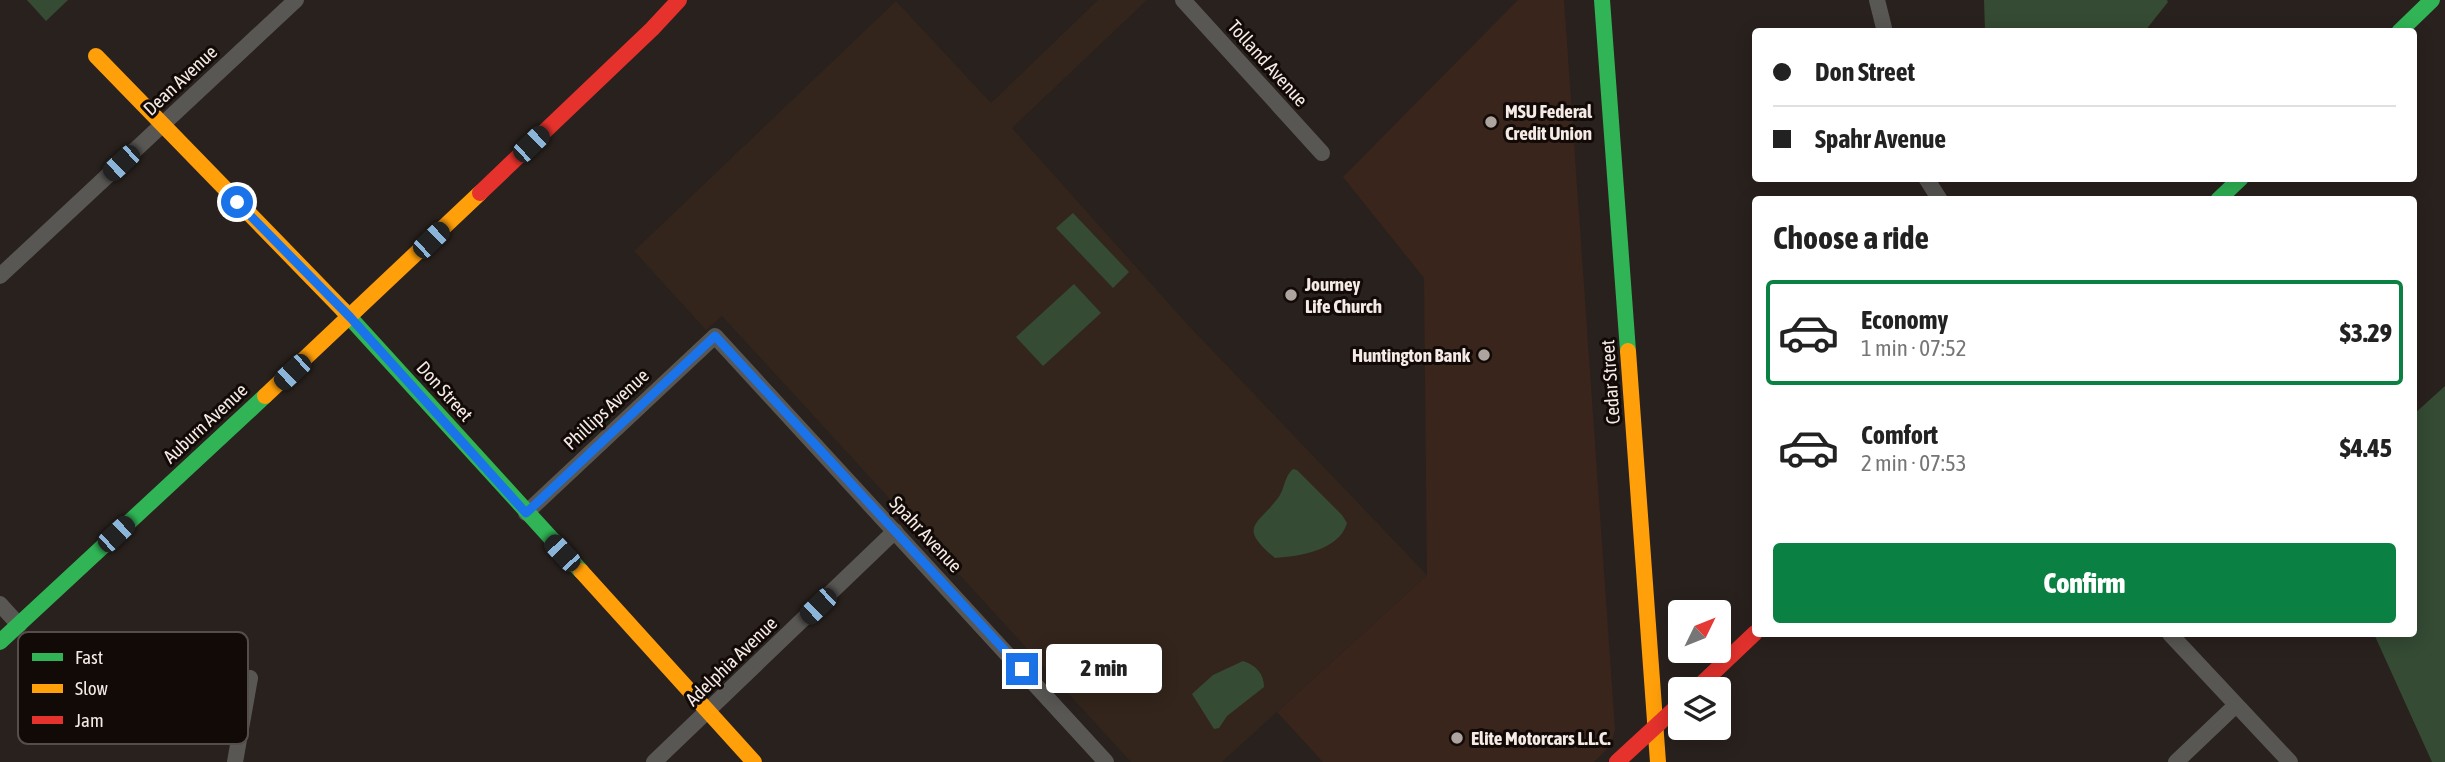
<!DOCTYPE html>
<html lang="en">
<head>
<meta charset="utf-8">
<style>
	body { margin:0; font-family:"Asap Condensed",sans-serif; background:#f2f2f2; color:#222; height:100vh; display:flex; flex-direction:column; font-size:26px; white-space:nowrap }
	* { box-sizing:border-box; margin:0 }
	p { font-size:23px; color:#767676 }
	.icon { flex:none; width:38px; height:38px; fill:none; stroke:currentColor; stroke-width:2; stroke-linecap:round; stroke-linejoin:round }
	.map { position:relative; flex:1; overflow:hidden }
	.details { position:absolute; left:1752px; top:196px; width:665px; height:441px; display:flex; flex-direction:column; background:#fff; border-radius:7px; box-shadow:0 4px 18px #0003 }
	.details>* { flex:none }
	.guide { position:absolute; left:1752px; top:28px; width:665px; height:154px; border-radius:7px; box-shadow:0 4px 18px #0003; display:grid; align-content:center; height:154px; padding:0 21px; background:#fff }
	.needle { width:46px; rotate:47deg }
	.buttons { position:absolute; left:1668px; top:600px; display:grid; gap:14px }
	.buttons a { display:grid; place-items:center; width:63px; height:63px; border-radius:7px; background:#fff; box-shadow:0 4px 18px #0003; font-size:35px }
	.end { position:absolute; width:32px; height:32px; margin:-16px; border:9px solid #1a73e8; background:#fff; box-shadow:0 0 0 4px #fff }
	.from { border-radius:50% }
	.bubble { position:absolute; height:49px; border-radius:7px; background:#fff; box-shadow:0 4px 18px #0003; font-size:23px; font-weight:800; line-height:49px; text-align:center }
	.car { position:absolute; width:21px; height:42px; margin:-21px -10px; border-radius:9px; box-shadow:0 0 5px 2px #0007; background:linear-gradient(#222 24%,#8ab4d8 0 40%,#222 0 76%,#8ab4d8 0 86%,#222 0) }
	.guide b { display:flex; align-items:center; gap:24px; height:66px; font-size:26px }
	.guide b+b { border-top:2px solid #e0e0e0 }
	.guide i { width:18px; height:18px; background:#222 }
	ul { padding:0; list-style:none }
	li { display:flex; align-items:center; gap:21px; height:105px; margin:0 14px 10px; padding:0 7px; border:4px solid transparent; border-radius:7px }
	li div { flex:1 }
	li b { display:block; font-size:26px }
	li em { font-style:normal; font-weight:800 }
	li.active { border-color:#0b8043 }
	li>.icon { width:63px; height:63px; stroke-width:1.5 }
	h2 { padding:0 21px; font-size:32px; line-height:84px }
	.action { display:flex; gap:14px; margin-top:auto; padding:14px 21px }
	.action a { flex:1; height:80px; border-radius:7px; background:#0b8043; color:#fff; font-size:28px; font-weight:800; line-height:80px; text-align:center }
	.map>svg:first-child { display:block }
	.built { fill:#39251c }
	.education { fill:#33251b }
	.green { fill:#354b34 }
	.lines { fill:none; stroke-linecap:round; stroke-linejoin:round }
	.street { stroke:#595754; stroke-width:16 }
	.fast { stroke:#30b455; stroke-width:16 }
	.slow { stroke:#ff9f0a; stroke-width:16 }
	.jam { stroke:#e5322d; stroke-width:16 }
	.route { stroke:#1a73e8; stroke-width:9 }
	.poi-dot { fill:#aea49f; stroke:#110a07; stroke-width:2.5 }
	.labels { text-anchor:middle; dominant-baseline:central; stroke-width:6; stroke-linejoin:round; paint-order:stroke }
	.street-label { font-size:19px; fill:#f5eae5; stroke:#110a07 }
	.poi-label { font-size:19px; font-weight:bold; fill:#f5eae5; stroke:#110a07; text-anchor:start }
	.key { fill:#110a07; stroke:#554d4a; stroke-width:2 }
	.key-label { font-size:19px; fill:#f5eae5 }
</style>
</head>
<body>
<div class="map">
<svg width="2445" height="762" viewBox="0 0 2445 762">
	<rect width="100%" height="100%" fill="#29211d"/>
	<!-- built -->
	<path class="built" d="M1518 0H1564L1615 729 1611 745 1594 762H1323L1277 712 1427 575 1424 278 1343 177Z"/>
	<!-- education -->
	<path class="education" d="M1098 0H1147L1012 128 1188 325 1427 575 1222 762H1131L722 316 706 330 634 251 896 1 991 103Z"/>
	<!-- green -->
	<g class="green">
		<path d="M27 0H68L46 21Z"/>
		<path d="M1984 0H2167L2168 2 2145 31 1985 32Z"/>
		<path d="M1073 213 1129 272 1113 288 1056 228Z"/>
		<path d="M1074 284 1101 313 1043 366 1016 337Z"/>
		<path d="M2445 386V762H2432L2374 634H2413V415Z"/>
		<path d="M1293 469 1297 470 1342 515 1347 523C1339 551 1299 556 1275 558 1237 526 1257 526 1278 498 1285 489 1284 476 1293 469Z"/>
		<path d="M1243 661C1256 665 1264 674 1264 687L1227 716 1219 728 1214 729 1192 694 1213 675Z"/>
	</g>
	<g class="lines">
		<!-- street -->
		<g class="street">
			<path d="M1183 0 1322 153"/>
			<path d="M1877 0 1885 32"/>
			<path d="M1926 178 1940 200"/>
			<path d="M0 276 296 0"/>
			<path d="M526 513 715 336 1106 762"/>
			<path d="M0 604 19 625"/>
			<path d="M2170 634 2290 762"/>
			<path d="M235 762 250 678"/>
			<path d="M654 762 895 531"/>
			<path d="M2176 762 2236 705"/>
		</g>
		<!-- fast -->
		<g class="fast">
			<path d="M1602 0 1628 351"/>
			<path d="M2399 32 2432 0"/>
			<path d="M2218 200 2241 178"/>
			<path d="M343 310 581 571"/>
			<path d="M0 642 265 396"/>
		</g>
		<!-- slow -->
		<g class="slow">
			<path d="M96 56 343 310"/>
			<path d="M1628 351 1658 762"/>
			<path d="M265 396 480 193"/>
			<path d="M581 571 754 762"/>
		</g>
		<!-- jam -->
		<g class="jam">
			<path d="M480 193 652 29 679 0"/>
			<path d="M1695 690 1755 633"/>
			<path d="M1617 762 1680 704"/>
		</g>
	</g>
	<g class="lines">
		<!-- route -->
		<path class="route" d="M237 202 350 317 526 513 715 336 1022 669"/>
	</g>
	<!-- markers -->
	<g class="poi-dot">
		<circle cx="1491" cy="122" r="7"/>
		<circle cx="1291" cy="295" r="7"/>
		<circle cx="1484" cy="355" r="7"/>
		<circle cx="1457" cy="738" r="7"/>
	</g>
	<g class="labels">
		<!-- street labels -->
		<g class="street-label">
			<text transform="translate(1268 63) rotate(48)">Tolland Avenue</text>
			<text transform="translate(180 80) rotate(-43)">Dean Avenue</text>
			<text transform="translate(1610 382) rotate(-94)">Cedar Street</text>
			<text transform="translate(445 391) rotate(48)">Don Street</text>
			<text transform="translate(606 409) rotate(-43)">Phillips Avenue</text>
			<text transform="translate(205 423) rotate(-43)">Auburn Avenue</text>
			<text transform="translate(926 534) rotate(47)">Spahr Avenue</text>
			<text transform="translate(731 661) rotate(-44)">Adelphia Avenue</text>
		</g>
		<!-- poi labels -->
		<g class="poi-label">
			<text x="1505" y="111">MSU Federal<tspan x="1505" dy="22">Credit Union</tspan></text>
			<text x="1305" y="284">Journey<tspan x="1305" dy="22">Life Church</tspan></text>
			<text x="1470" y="355" text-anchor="end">Huntington Bank</text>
			<text x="1471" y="738">Elite Motorcars L.L.C.</text>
		</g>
	</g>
	<!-- legend -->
	<rect x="18" y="632" width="230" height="112" rx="10" class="key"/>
	<rect x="32" y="653" width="31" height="8" fill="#30b455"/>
	<rect x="32" y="684" width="31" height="9" fill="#ff9f0a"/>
	<rect x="32" y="716" width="31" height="8" fill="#e5322d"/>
	<g class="key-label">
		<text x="75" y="664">Fast</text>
		<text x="75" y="695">Slow</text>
		<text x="75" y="727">Jam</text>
	</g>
</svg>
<div class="buttons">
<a><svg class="needle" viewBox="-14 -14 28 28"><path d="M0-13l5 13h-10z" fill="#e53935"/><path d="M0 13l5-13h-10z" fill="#767676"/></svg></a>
<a><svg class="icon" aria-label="layers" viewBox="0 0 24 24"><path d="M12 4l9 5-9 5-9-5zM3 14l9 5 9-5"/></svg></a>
</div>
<i class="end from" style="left:237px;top:202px"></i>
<i class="end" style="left:1022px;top:669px"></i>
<div class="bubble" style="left:1046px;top:644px;width:116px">2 min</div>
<i class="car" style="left:531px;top:144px;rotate:46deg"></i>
<i class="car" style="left:121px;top:163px;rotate:227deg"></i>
<i class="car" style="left:431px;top:240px;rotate:46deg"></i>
<i class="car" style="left:292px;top:372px;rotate:227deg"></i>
<i class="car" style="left:116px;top:534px;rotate:47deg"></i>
<i class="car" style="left:562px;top:553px;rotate:317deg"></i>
<i class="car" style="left:818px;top:606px;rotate:226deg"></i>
<div class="guide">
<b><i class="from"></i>Don Street</b>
<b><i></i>Spahr Avenue</b>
</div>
<section class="details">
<h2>Choose a ride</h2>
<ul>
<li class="active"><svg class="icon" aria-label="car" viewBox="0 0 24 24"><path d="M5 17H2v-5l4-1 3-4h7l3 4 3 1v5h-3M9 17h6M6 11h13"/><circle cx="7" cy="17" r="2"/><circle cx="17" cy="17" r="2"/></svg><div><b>Economy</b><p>1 min · 07:52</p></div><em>$3.29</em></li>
<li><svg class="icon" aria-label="car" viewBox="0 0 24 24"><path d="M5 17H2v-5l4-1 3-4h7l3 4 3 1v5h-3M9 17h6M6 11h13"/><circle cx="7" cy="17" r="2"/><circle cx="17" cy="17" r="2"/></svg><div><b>Comfort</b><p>2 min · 07:53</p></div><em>$4.45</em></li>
</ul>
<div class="action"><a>Confirm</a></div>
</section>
</div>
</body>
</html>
